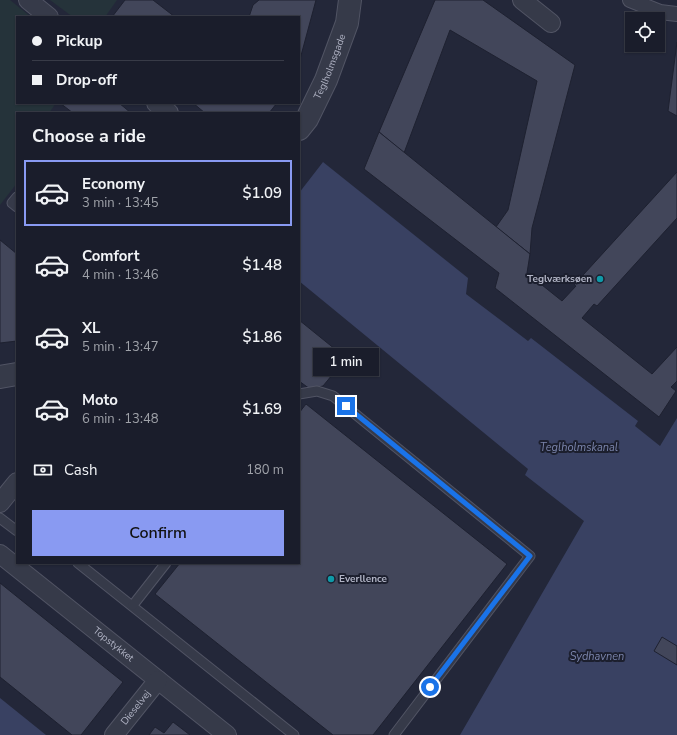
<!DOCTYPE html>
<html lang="en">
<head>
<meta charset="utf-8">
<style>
	body { margin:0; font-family:"Nunito Sans",sans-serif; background:#232633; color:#f1f3f6; height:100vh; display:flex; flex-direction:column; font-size:15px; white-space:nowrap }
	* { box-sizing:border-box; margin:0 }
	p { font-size:13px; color:#9fa2a9 }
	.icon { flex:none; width:22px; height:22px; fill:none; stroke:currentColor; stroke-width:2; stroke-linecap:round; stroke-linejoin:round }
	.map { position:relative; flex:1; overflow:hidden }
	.sheet { position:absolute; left:16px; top:112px; width:284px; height:452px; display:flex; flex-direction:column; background:#1a1d2b; border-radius:0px; box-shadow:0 1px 3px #0004,0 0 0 1px #383b47 }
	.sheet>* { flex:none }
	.banner { position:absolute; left:16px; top:16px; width:284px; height:88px; border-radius:0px; box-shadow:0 1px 3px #0004,0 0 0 1px #383b47; display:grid; align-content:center; height:88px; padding:0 16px; background:#1a1d2b }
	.fabs { position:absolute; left:625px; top:12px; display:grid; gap:8px }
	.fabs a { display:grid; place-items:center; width:40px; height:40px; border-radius:0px; background:#1a1d2b; box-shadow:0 1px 3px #0004,0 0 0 1px #383b47; font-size:20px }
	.end { position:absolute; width:18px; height:18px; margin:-9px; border:5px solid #1a73e8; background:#fff; box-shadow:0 0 0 2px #fff }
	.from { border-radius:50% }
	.bubble { position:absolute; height:28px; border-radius:0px; background:#1a1d2b; box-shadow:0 1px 3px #0004,0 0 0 1px #383b47; font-size:13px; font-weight:600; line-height:28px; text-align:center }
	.banner b { display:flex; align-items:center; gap:14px; height:38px; font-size:15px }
	.banner b+b { border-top:1px solid #383b47 }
	.banner i { width:10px; height:10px; background:#f1f3f6 }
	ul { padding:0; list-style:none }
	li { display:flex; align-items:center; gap:12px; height:66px; margin:0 8px 6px; padding:0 8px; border:2px solid transparent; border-radius:0px }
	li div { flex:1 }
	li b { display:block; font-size:15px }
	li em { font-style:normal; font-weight:600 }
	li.selected { border-color:#899af2 }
	li>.icon { width:36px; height:36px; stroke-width:1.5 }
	h2 { padding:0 16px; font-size:18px; line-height:48px }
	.pay { display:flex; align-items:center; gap:10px; height:44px; padding:0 16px; font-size:15px }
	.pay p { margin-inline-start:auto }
	.primary-button { display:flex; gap:8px; margin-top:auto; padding:8px 16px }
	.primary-button a { flex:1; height:46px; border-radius:0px; background:#899af2; color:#111; font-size:16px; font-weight:600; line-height:46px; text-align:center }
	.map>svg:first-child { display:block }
	.green { fill:#25333a }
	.water { fill:#394162 }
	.building { fill:#42465a; stroke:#1e2130 }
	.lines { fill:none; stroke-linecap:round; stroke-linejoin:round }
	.service-casing { stroke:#515464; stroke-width:11 }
	.pedestrian-casing { stroke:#515464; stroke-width:16 }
	.minor-casing { stroke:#515464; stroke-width:20 }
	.tertiary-casing { stroke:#515464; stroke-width:24 }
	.service { stroke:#363a49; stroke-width:9 }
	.pedestrian { stroke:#363a49; stroke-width:14 }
	.minor { stroke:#363a49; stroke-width:18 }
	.tertiary { stroke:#363a49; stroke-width:22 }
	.route { stroke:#1a73e8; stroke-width:5 }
	.culture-dot { fill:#0f9aa8; stroke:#1c1f2e; stroke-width:1.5 }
	.labels { text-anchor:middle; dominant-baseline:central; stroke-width:4; stroke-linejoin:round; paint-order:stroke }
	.street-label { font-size:10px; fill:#b1b4c5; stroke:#1c1f2e }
	.poi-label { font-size:10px; font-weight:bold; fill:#b1b4c5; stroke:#1c1f2e; text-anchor:end }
	.water-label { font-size:11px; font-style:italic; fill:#7b85ac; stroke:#1c1f2e }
</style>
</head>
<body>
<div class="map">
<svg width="677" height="735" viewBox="0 0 677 735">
	<rect width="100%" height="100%" fill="#232739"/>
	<!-- green -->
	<g class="green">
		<path d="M0 0H10L31 17H17V103H56L49 113H17V183L0 205Z"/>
		<path d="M50 0H117L105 17H73Z"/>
	</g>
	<!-- water -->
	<g class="water">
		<path d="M323 162 468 278 466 294 528 341 531 338 638 421 635 426 660 446 677 418V735H460L584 521 525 475 528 469 299 281V193Z"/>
		<path d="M0 698 46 735H0Z"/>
	</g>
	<!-- building -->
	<g class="building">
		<path d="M125 0H153L175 17H112Z"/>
		<path d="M259 0H316L299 63V17H249L253 5Z"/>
		<path d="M435 0H483L575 65 532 228 530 254 496 227 508 210 537 81 450 30 404 153 379 132Z"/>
		<path d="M677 42V116L668 111Z"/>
		<path d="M60 103H119L131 113H73Z"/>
		<path d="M193 103H277L269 113H205Z"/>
		<path d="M379 132 530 254 527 273 562 301 576 286 574 285 677 172V218L597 306 594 304 582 318 652 374 677 347V381L671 387 676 391 659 417 495 288 499 273 364 169Z"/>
		<path d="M0 240 17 254V341L0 343Z"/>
		<path d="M299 320 346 358 323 386 310 389 299 381Z"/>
		<path d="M306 404 507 564 373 735H333L155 594 180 563H299V413Z"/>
		<path d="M0 583 123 682 81 735H72L0 677Z"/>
		<path d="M662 637 677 646V665L654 651Z"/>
		<path d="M173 722 190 735H149L155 727 164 733Z"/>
	</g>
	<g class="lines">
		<defs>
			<g id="service">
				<path d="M17 197 12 203 17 207"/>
				<path d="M299 394 317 391 333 396 530 556 394 735"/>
				<path d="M0 518 17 531"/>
				<path d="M78 563 294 735"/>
				<path d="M133 605 166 563"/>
			</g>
			<path id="pedestrian" d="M630 0 660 12 677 14"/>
			<g id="minor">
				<path d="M28 0 49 17"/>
				<path d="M522 0 551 23"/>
				<path d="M156 103 169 113"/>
				<path d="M0 503 17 482"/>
				<path id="s1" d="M0 554 227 735"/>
				<path id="s2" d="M114 735 158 680"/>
			</g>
			<g id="tertiary">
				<path id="s3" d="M299 129 307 119 326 80 347 23 350 0"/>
				<path d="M0 377 17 374"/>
			</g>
		</defs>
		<!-- service casing -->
		<use href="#service" class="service-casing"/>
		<!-- pedestrian casing -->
		<use href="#pedestrian" class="pedestrian-casing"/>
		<!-- minor casing -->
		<use href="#minor" class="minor-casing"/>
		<!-- tertiary casing -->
		<use href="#tertiary" class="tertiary-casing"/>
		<!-- service -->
		<use href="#service" class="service"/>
		<!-- pedestrian -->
		<use href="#pedestrian" class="pedestrian"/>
		<!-- minor -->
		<use href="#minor" class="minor"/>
		<!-- tertiary -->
		<use href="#tertiary" class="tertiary"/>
	</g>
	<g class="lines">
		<!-- route -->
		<path class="route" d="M346 406 530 556 430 687"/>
	</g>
	<!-- markers -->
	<g class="culture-dot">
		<circle cx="600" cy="279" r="4"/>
		<circle cx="331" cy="579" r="4"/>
	</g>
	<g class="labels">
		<!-- street labels -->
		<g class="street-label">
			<text stroke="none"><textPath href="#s3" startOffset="70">Teglholmsgade</textPath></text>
			<text stroke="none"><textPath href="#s1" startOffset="145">Topstykket</textPath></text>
			<text stroke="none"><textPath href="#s2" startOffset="35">Dieselvej</textPath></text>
		</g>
		<!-- poi labels -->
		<g class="poi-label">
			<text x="592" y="279">Teglværksøen</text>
			<text x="339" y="579" text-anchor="start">Everllence</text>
		</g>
		<!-- water labels -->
		<g class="water-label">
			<text x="579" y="447">Teglholmskanal</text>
			<text x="597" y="656">Sydhavnen</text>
		</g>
	</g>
</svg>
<div class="fabs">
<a><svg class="icon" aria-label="locate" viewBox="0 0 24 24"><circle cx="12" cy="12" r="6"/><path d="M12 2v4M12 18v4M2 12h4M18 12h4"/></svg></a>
</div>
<i class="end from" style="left:430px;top:687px"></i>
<i class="end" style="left:346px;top:406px"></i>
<div class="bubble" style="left:313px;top:348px;width:66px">1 min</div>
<div class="banner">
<b><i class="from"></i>Pickup</b>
<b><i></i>Drop-off</b>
</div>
<section class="sheet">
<h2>Choose a ride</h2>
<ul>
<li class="selected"><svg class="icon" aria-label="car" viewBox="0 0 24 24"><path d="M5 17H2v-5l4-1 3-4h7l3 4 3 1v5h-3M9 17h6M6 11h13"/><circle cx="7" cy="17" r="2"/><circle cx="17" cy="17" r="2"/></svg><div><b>Economy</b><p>3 min · 13:45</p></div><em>$1.09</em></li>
<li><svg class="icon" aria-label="car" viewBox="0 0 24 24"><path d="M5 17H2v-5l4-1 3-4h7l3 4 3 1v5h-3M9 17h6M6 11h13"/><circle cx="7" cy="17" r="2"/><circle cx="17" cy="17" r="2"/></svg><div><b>Comfort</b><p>4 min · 13:46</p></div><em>$1.48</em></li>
<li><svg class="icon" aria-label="car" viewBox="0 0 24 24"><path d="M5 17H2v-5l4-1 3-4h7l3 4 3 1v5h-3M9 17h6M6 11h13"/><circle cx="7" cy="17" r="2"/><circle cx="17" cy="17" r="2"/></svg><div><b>XL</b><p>5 min · 13:47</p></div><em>$1.86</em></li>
<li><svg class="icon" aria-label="car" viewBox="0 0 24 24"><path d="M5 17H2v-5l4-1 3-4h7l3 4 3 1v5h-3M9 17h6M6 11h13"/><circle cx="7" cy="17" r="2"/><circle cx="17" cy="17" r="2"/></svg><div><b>Moto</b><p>6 min · 13:48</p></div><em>$1.69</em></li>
</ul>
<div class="pay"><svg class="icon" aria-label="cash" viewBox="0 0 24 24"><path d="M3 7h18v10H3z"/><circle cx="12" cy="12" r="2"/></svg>Cash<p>180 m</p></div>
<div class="primary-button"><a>Confirm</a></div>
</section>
</div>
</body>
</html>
